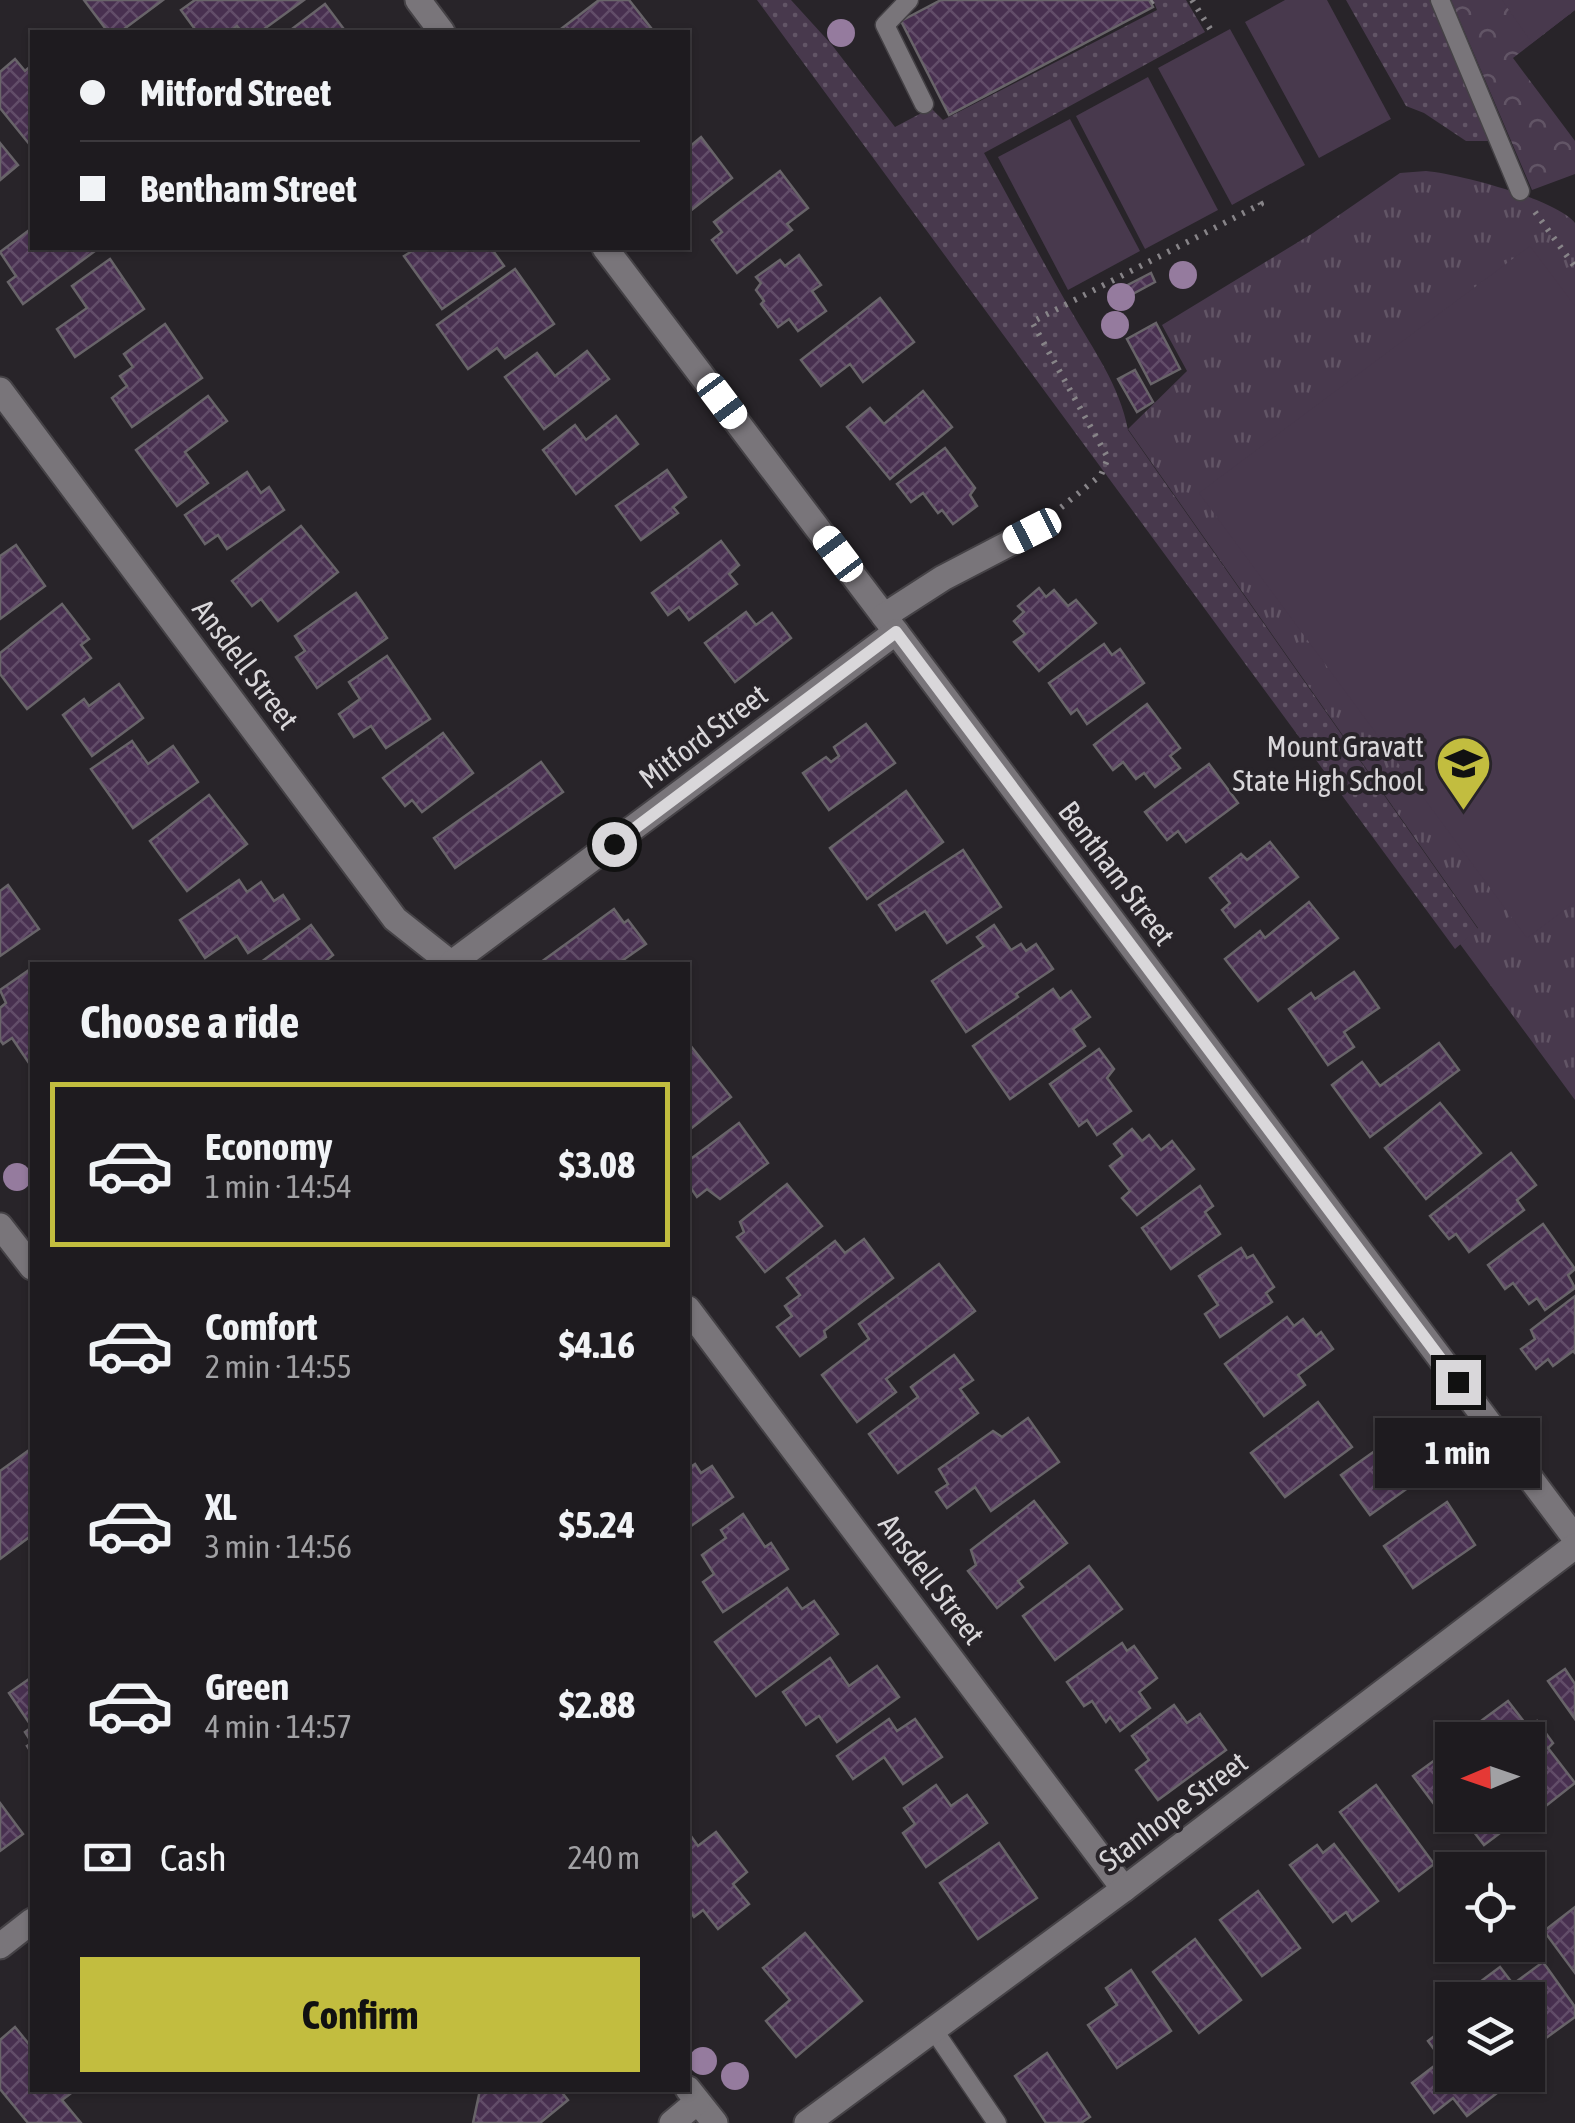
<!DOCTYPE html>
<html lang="en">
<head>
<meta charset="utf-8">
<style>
	body { margin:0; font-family:"Asap Condensed",sans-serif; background:#2b282c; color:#f1f3f6; height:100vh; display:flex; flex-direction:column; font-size:38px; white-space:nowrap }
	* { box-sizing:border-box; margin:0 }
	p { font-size:32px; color:#a1a1a4 }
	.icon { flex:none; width:55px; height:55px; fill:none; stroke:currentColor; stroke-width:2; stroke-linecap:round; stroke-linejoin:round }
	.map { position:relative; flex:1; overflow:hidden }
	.drawer { position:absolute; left:30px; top:962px; width:660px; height:1130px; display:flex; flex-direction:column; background:#1e1b1f; border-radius:0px; box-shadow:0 2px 8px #0004,0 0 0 2px #3c393d }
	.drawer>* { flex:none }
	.top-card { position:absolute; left:30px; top:30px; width:660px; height:220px; border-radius:0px; box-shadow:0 2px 8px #0004,0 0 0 2px #3c393d; display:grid; align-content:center; height:220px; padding:0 50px; background:#1e1b1f }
	.needle { width:65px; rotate:268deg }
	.buttons { position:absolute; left:1435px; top:1722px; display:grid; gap:20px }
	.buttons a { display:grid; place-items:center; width:110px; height:110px; border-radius:0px; background:#1e1b1f; box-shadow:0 2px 8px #0004,0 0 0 2px #3c393d; font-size:50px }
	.end { position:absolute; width:45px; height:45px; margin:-22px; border:12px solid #d9d7da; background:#111; box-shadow:0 0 0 5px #111 }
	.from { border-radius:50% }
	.bubble { position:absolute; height:70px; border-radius:0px; background:#1e1b1f; box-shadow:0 2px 8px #0004,0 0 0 2px #3c393d; font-size:32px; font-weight:700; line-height:70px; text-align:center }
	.car { position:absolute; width:30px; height:60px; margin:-30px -15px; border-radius:12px; box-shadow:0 0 8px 2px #0007; background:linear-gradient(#fff 24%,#345 0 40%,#fff 0 76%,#345 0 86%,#fff 0) }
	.top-card b { display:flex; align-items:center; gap:35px; height:95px; font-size:38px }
	.top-card b+b { border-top:2px solid #3c393d }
	.top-card i { width:25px; height:25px; background:#f1f3f6 }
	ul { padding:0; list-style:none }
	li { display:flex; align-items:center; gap:30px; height:165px; margin:0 20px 15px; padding:0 30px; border:5px solid transparent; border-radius:0px }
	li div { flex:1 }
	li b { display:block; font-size:38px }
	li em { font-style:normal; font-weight:700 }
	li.on { border-color:#c2bd3f }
	li>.icon { width:90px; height:90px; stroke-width:1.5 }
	h2 { padding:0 50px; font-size:45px; line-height:120px }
	.pay { display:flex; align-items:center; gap:25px; height:110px; padding:0 50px; font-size:38px }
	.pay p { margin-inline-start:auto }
	.primary-button { display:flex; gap:20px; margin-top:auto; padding:20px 50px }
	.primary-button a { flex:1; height:115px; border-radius:0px; background:#c2bd3f; color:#111; font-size:40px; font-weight:700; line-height:115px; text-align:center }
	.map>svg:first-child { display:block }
	.grass { fill:url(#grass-tufts) }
	.forest { fill:url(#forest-crowns) }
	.park { fill:#48394d }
	.garden { fill:url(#garden-dots) }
	.building { fill:url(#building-cross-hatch); stroke:#686469; stroke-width:2.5 }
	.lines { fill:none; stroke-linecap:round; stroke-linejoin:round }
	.service-casing { stroke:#454246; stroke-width:21 }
	.minor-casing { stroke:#454246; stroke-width:29 }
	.path { stroke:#878488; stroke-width:6; stroke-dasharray:2.5 8; stroke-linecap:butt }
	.service { stroke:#79757a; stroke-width:18 }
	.minor { stroke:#79757a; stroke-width:25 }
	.tree { fill:#957b9e }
	.route { stroke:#d9d7da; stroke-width:12 }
	.labels { text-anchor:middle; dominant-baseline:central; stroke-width:8; stroke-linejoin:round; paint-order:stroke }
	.street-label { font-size:30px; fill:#d9d7da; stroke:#282429 }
	.poi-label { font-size:30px; fill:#d9d7da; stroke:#282429; text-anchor:end }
</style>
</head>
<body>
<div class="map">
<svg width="1575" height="2123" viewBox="0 0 1575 2123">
	<defs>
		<pattern id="grass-tufts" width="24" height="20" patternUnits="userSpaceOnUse" patternTransform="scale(2.5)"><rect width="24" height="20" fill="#48394d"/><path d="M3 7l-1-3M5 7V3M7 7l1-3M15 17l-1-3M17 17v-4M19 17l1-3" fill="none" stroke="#625566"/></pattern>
		<pattern id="forest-crowns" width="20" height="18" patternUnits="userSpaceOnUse" patternTransform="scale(2.5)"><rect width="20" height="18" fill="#48394d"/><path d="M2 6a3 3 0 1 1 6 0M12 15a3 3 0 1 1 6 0" fill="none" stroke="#625566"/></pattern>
		<pattern id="garden-dots" width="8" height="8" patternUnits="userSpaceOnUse" patternTransform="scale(2.5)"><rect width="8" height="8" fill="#48394d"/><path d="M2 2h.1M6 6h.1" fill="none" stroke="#625566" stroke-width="1.8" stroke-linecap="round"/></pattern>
		<pattern id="building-cross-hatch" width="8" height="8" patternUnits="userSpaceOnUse" patternTransform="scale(2.5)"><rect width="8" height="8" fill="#483050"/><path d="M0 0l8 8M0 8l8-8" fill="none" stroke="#624d69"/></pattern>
	</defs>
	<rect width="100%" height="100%" fill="#282429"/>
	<!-- grass -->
	<path class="grass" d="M1426 171C1458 174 1556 199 1575 223V1100L1460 944 1478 928 1128 429 1187 371 1162 325 1313 233 1400 173Z"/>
	<!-- forest -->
	<path class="forest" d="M1451 0H1575V10L1513 58 1575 141V174L1532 190Z"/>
	<!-- park -->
	<g class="park">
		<path d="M1285 0H1327L1391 119 1319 158 1245 22Z"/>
		<path d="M1502 0H1575V10L1532 43Z"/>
		<path d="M1230 29 1305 165 1232 205 1158 68Z"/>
		<path d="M1148 77 1218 210 1145 249 1076 116Z"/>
		<path d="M1070 119 1140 251 1068 290 998 157Z"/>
		<path d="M1530 246 1575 306V902L1527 938 1199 493Z"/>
	</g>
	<!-- garden -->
	<g class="garden">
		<path d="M757 0H791L832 45 895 127 931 108 943 120 1157 10 1153 0H1186L1205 32 984 153C1013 205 1041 259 1071 311 1093 349 1120 386 1128 430L1478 929 1455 949Z"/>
		<path d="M1346 0H1432L1493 141H1466L1424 113 1406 106Z"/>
	</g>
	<!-- building -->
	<g class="building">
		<path d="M84 0H163L120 32H108Z"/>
		<path d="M195 0H304L260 32H242L237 26 229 32H197L181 10Z"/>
		<path d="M599 0H629L651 28 645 32H557Z"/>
		<path d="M941 0H1149L1153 7 949 115 901 21Z"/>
		<path d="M325 4 346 32H288Z"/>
		<path d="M15 59 25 71 32 65V143L30 145 0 108V72Z"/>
		<path d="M701 137 732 178 689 212 688 148Z"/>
		<path d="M0 143 18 165 0 180Z"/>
		<path d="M780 171 808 208 787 224 792 230 737 273 712 240 722 232 714 222Z"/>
		<path d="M32 228V248H99L23 304 8 282 16 276 0 252Z"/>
		<path d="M417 248H491L504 266 442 309 404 256Z"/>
		<path d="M799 255 821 285 812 291 826 311 798 331 789 319 778 327 761 304 764 301 756 290 761 283 756 277 780 260 785 266Z"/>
		<path d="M110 259 144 309 75 357 57 329 87 308 72 286Z"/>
		<path d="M515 269 554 324 505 358 497 348 468 369 437 325Z"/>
		<path d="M1151 273 1155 282 1127 297 1122 288Z"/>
		<path d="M880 298 914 342 863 382 850 364 821 386 801 360Z"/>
		<path d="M1156 323 1180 369 1151 384 1127 339Z"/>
		<path d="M165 324 202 378 132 427 112 398 127 386 120 376 133 367 124 354Z"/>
		<path d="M587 351 609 379 544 429 505 377 537 353 555 376Z"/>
		<path d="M1135 370 1153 402 1137 412 1118 379Z"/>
		<path d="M923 391 952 427 890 479 847 427 870 408 884 424Z"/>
		<path d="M208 396 227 421 185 452 208 483 177 506 136 450Z"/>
		<path d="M616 416 638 444 576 494 543 450 575 425 586 440Z"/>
		<path d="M945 448 975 488 970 495 977 506 953 524 942 510 938 513 923 493 911 502 897 484Z"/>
		<path d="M667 470 686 497 673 507 678 513 641 540 616 506Z"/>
		<path d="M247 472 261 493 269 487 284 510 227 549 218 535 205 544 185 515Z"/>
		<path d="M301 526 338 572 278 621 261 599 252 606 232 581Z"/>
		<path d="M721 541 739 565 729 574 737 584 689 620 679 607 668 615 652 593Z"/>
		<path d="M16 545 45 586 0 619V556Z"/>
		<path d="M1039 588 1046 597 1054 590 1068 606 1076 600 1096 623 1039 671 1014 642 1025 634 1014 621 1024 612 1018 606Z"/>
		<path d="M356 593 387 638 317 688 296 657 305 651 295 636Z"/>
		<path d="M62 604 89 639 81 645 91 658 27 709 0 674V653Z"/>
		<path d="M746 612 756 625 772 613 791 638 735 682 705 643Z"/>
		<path d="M1104 644 1112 655 1120 649 1144 683 1087 724 1077 709 1071 714 1049 683Z"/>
		<path d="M387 656 430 719 386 748 371 726 354 737 339 714 360 699 349 682Z"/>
		<path d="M119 684 143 718 92 756 63 715 84 699 89 706Z"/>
		<path d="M1147 704 1180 748 1170 756 1180 768 1155 787 1144 773 1136 779 1123 762 1113 770 1094 745Z"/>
		<path d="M866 724 895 763 829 810 803 773 826 757 831 762 839 756 834 747Z"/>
		<path d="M443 733 473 773 422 812 412 800 405 806 383 778Z"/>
		<path d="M132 741 148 764 173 746 198 782 133 828 91 769Z"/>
		<path d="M541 762 563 792 455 868 434 838Z"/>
		<path d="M1209 764 1238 803 1186 842 1178 831 1167 840 1145 812Z"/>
		<path d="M906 791 943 842 867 899 830 848Z"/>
		<path d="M209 795 247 844 187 891 150 841Z"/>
		<path d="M1270 842 1298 877 1235 927 1222 910 1230 903 1210 878 1241 854 1247 860Z"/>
		<path d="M963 850 1001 907 947 943 925 911 896 930 879 905Z"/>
		<path d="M239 880 247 892 261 882 274 901 283 895 299 919 248 953 237 936 205 958 180 920Z"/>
		<path d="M8 885 39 929 0 956V891Z"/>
		<path d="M1309 902 1338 938 1258 1001 1225 959 1260 931 1265 938Z"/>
		<path d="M614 909 624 923 628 920 646 944 619 963 620 965H537Z"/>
		<path d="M311 925 333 955 323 963 324 965H257Z"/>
		<path d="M994 925 1011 950 1021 944 1026 951 1036 944 1053 969 1016 994 1018 997 966 1032 932 981 984 946 977 937Z"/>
		<path d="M32 968V1064L31 1066 12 1038 3 1044 0 1040V1008L6 1003 0 990Z"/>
		<path d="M1354 972 1379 1008 1344 1032 1354 1047 1328 1065 1289 1009 1311 993 1315 999Z"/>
		<path d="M1053 989 1060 999 1071 991 1090 1017 1073 1029 1085 1046 1010 1099 973 1046Z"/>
		<path d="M1439 1043 1459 1070 1370 1137 1332 1085 1362 1062 1380 1086Z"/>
		<path d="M690 1045 731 1097 688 1131V1048Z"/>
		<path d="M1099 1049 1114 1069 1107 1078 1131 1111 1097 1135 1087 1120 1079 1126 1050 1084Z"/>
		<path d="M1440 1103 1481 1153 1426 1199 1385 1148Z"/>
		<path d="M739 1123 768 1163 720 1199 707 1189 697 1197 688 1184V1161Z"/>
		<path d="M1132 1129 1142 1141 1149 1135 1161 1150 1172 1141 1194 1169 1137 1215 1122 1198 1130 1191 1110 1166 1123 1156 1114 1144Z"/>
		<path d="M1511 1153 1536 1185 1517 1200 1524 1210 1469 1252 1456 1234 1449 1239 1430 1216Z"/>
		<path d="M787 1184 822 1226 765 1272 737 1237 744 1232 740 1222Z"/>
		<path d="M1200 1186 1213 1206 1205 1212 1220 1234 1171 1269 1142 1228Z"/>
		<path d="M1543 1224 1575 1269 1568 1275 1575 1288 1545 1310 1537 1298 1529 1304 1513 1283 1505 1289 1488 1265Z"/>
		<path d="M864 1239 893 1278 824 1331 826 1337 800 1356 777 1327 792 1316 785 1306 800 1295 787 1278 835 1241 845 1253Z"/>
		<path d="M1241 1248 1247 1258 1253 1255 1274 1287 1266 1293 1272 1302 1220 1337 1205 1314 1218 1305 1199 1276Z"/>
		<path d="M939 1264 975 1311 886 1379 896 1392 857 1422 822 1375 869 1339 859 1324Z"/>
		<path d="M1575 1296V1353L1573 1351 1553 1366 1548 1359 1536 1369 1521 1349 1535 1339 1531 1330Z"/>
		<path d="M1287 1317 1294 1326 1303 1319 1316 1336 1321 1332 1333 1349 1298 1375 1305 1385 1264 1416 1225 1364Z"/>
		<path d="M954 1355 973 1380 960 1389 978 1413 898 1473 869 1434 918 1397 911 1387Z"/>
		<path d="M1318 1402 1352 1447 1285 1497 1251 1453Z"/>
		<path d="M1028 1418 1059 1462 991 1511 975 1487 947 1508 936 1492 948 1484 939 1469 993 1431 1002 1437Z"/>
		<path d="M1405 1445 1426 1475 1370 1515 1341 1475 1379 1448 1386 1459Z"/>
		<path d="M32 1448V1535L0 1559V1471Z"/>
		<path d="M695 1464 701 1473 712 1466 733 1497 688 1528V1469Z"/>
		<path d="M1034 1501 1067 1543 1018 1581 1023 1587 997 1608 968 1571 976 1565 971 1550Z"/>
		<path d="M1447 1502 1475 1545 1413 1588 1384 1546Z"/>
		<path d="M743 1514 765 1547 771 1543 788 1569 723 1612 703 1582 714 1574 702 1555 726 1538 721 1530Z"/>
		<path d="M1089 1566 1122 1609 1055 1660 1023 1616Z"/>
		<path d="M787 1588 802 1609 814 1601 838 1634 756 1696 715 1642Z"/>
		<path d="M1122 1643 1127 1651 1134 1646 1157 1678 1139 1692 1150 1708 1120 1731 1110 1717 1106 1722 1092 1701 1084 1706 1067 1682Z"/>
		<path d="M830 1658 849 1686 877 1666 899 1697 837 1742 819 1716 806 1725 783 1692Z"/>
		<path d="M1565 1669 1575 1684V1719L1548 1681Z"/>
		<path d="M32 1677V1754L27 1746 32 1743 25 1732 32 1727 9 1693Z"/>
		<path d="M1508 1701 1528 1727 1537 1721 1553 1743 1548 1748 1575 1783 1542 1809 1528 1790V1740H1490L1477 1724Z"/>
		<path d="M1174 1705 1187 1723 1200 1714 1226 1750 1158 1800 1136 1770 1149 1760 1132 1736Z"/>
		<path d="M889 1719 897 1731 915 1719 942 1757 903 1784 884 1757 853 1779 837 1756Z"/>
		<path d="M1452 1758V1812L1448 1806 1440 1812 1413 1776 1435 1760 1440 1767Z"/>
		<path d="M936 1785 951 1806 967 1795 987 1823 926 1867 903 1833 915 1824 904 1808Z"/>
		<path d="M1376 1785 1434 1864 1399 1891 1340 1812Z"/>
		<path d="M0 1803 23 1834 0 1851Z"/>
		<path d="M1461 1815H1505L1512 1824 1484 1845Z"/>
		<path d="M688 1832 698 1846 716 1832 747 1872 733 1884 749 1904 718 1929 703 1910 694 1917 688 1908Z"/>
		<path d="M999 1843 1037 1898 978 1939 940 1883Z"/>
		<path d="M1334 1844 1378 1901 1352 1921 1346 1912 1333 1922 1290 1865 1317 1845 1323 1853Z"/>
		<path d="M1258 1891 1300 1948 1262 1976 1220 1920Z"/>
		<path d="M1575 1907V1973L1544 1931Z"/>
		<path d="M805 1933 862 2001 796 2057 766 2021 790 2000 763 1968Z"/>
		<path d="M1195 1939 1241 2000 1199 2033 1153 1972Z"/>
		<path d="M1543 1962 1575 2007V2017L1528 2051V2000H1475L1468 1991 1500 1967 1513 1984Z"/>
		<path d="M1131 1970 1171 2031 1117 2068 1088 2025 1117 2005 1106 1988Z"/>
		<path d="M15 2027 32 2048V2090H67L70 2094 62 2100 81 2123H28L0 2089V2040Z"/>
		<path d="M1446 2027 1452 2035V2075H1483L1497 2093 1467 2116 1453 2098 1434 2113 1412 2083 1442 2060 1428 2041Z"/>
		<path d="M1047 2053 1090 2117 1081 2123H1046L1015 2076Z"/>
		<path d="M480 2090H560L568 2100 540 2123H473Z"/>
	</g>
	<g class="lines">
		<defs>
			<g id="service">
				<path d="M909 0 885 25 924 104"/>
				<path d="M1440 0 1520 191"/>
				<path d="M933 2029 997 2123"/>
			</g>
			<g id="minor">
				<path d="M418 0 442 32"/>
				<path d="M605 248 884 616 1575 1538"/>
				<path d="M0 390 395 919 453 965"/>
				<path d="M884 616 943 578 1033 531"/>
				<path d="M452 963 896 632"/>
				<path d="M0 1226 32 1267"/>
				<path d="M688 1309 1124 1889"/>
				<path d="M0 1946 32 1921"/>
				<path d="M688 2089 715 2123"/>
				<path d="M672 2123 697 2102"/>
				<path d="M807 2123 1124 1889 1575 1546"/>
			</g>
		</defs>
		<!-- service casing -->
		<use href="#service" class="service-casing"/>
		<!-- minor casing -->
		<use href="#minor" class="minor-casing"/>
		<!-- path -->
		<g class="path">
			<path d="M1192 0 1214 35"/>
			<path d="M1151 2 1154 0"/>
			<path d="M1535 212 1575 267"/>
			<path d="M1053 514 1101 475 1108 458 1032 322 1261 204 1257 197"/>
		</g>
		<!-- service -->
		<use href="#service" class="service"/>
		<!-- minor -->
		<use href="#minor" class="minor"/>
	</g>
	<!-- trees -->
	<g class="tree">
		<circle cx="841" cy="33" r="14"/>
		<circle cx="1183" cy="275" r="14"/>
		<circle cx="1121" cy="297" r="14"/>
		<circle cx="1115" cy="325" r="14"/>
		<circle cx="17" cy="1177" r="14"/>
		<circle cx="703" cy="2061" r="14"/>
		<circle cx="735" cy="2076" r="14"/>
	</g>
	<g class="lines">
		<!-- route -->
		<path class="route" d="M614 844 896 632 1458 1382"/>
	</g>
	<!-- icons -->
	<defs>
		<symbol id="school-pin" viewBox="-11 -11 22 30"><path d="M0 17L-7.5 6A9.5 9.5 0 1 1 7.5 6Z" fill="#c2bd3f" stroke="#282429"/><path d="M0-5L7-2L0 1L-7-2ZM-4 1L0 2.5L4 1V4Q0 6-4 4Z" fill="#111"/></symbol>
	</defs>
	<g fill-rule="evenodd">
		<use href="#school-pin" x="1432" y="732" width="63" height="86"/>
	</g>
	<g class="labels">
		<!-- street labels -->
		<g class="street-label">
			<text transform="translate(246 664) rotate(53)">Ansdell Street</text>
			<text transform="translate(703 736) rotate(-37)">Mitford Street</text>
			<text transform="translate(1117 873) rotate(53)">Bentham Street</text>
			<text transform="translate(932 1579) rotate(53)">Ansdell Street</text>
			<text transform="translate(1173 1811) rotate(-37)">Stanhope Street</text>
		</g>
		<!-- poi labels -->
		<g class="poi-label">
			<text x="1424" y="746">Mount Gravatt<tspan x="1424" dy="34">State High School</tspan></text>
		</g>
	</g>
</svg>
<div class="buttons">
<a><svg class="needle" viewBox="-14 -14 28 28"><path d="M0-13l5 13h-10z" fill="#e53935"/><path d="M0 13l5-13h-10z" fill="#a1a1a4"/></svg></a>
<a><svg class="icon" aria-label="locate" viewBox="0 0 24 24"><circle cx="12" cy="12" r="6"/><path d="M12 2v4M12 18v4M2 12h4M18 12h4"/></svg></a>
<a><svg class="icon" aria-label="layers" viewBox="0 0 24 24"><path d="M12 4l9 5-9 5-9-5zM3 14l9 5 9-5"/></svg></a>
</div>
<i class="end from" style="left:614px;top:844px"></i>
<i class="end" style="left:1458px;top:1382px"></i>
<div class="bubble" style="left:1375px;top:1418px;width:165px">1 min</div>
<i class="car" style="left:722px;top:401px;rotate:143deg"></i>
<i class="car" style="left:1032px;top:531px;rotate:243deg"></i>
<i class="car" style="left:838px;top:554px;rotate:323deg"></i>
<div class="top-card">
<b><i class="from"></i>Mitford Street</b>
<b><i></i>Bentham Street</b>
</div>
<section class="drawer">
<h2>Choose a ride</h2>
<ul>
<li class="on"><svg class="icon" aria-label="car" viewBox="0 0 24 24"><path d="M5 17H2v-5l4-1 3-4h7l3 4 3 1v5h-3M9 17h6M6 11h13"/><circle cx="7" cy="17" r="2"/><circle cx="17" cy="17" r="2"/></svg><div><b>Economy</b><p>1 min · 14:54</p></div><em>$3.08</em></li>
<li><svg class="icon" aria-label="car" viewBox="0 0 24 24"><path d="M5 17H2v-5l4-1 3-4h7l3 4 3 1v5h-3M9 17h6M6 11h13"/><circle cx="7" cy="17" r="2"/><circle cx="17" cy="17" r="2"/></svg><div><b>Comfort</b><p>2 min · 14:55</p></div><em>$4.16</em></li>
<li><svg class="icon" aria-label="car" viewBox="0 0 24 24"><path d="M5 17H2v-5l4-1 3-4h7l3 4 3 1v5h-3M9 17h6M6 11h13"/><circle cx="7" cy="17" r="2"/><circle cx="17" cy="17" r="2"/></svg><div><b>XL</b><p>3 min · 14:56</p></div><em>$5.24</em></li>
<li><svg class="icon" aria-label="car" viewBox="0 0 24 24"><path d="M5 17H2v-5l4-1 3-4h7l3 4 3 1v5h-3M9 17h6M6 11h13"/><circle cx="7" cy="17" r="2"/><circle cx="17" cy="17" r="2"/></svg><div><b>Green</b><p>4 min · 14:57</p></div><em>$2.88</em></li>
</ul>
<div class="pay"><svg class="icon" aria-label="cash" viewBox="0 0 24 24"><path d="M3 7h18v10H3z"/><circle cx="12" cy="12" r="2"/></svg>Cash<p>240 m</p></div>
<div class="primary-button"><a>Confirm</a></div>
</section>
</div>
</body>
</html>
